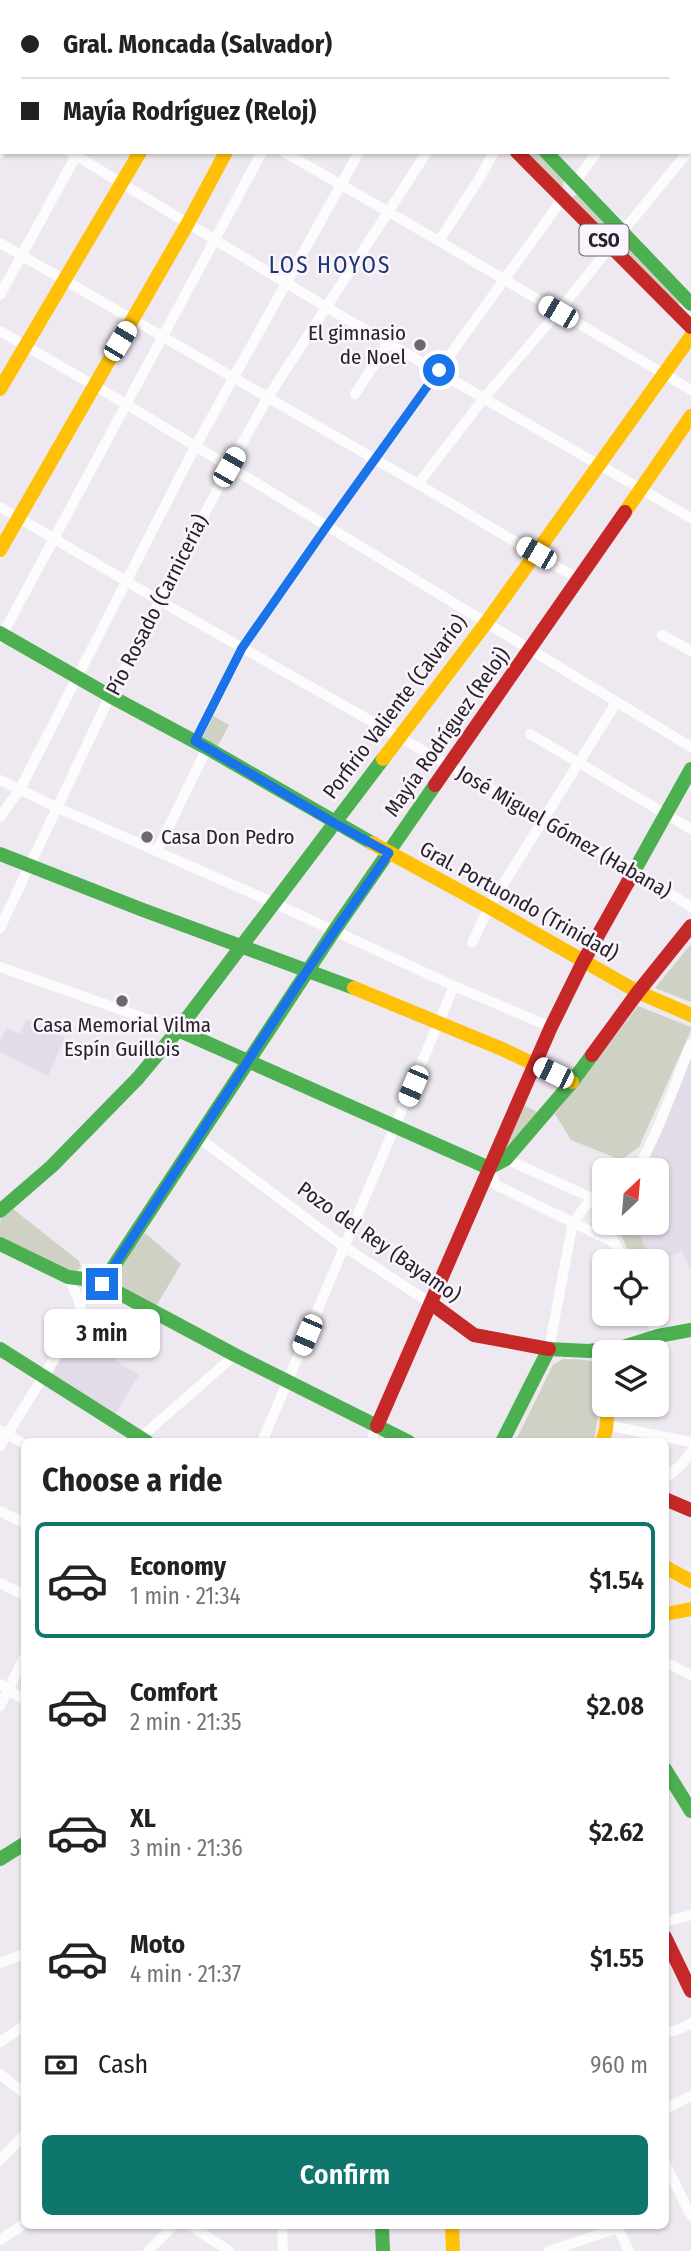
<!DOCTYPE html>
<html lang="en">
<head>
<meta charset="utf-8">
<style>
	body { margin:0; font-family:"Fira Sans Condensed",sans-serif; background:#f2f2f2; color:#222; height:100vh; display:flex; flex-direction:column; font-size:26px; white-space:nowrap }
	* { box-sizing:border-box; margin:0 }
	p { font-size:23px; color:#767676 }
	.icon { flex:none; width:38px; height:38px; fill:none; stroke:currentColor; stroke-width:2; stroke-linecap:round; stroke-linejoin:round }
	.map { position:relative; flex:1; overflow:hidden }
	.drawer { position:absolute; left:21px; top:1438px; width:648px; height:791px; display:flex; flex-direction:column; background:#fff; border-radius:10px; box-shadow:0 2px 5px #0004 }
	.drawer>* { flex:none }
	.top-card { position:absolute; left:0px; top:0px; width:691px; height:154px; box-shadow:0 2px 5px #0004; display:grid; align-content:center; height:154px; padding:0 21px; background:#fff }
	.needle { width:46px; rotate:26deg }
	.fabs { position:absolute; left:592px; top:1158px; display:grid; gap:14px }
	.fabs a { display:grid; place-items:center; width:77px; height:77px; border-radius:10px; background:#fff; box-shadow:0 2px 5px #0004; font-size:35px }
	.end { position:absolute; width:32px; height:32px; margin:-16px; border:9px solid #1a73e8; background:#fff; box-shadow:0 0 0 4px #fff }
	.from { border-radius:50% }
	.bubble { position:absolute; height:49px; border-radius:10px; background:#fff; box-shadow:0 2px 5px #0004; font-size:23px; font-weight:600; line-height:49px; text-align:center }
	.car { position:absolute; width:21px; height:42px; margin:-21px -10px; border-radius:9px; box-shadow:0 0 5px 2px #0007; background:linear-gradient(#fff 24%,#345 0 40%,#fff 0 76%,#345 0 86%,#fff 0) }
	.top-card b { display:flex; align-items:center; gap:24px; height:66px; font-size:26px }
	.top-card b+b { border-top:2px solid #e0e0e0 }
	.top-card i { width:18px; height:18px; background:#222 }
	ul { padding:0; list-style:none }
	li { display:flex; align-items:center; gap:21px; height:116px; margin:0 14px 10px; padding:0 7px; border:4px solid transparent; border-radius:10px }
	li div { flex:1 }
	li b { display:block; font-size:26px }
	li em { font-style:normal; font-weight:600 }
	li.on { border-color:#0f766e }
	li>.icon { width:63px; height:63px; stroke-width:1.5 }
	h2 { padding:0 21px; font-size:32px; line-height:84px }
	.pay { display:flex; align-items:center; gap:18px; height:77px; padding:0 21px; font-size:26px }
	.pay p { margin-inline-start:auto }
	.action { display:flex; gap:14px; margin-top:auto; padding:14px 21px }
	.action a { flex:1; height:80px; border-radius:10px; background:#0f766e; color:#fff; font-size:28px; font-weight:600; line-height:80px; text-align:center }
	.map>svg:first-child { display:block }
	.built { fill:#e4dbe9 }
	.green { fill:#cfd1c5 }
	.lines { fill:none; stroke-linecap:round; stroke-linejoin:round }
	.street { stroke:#fcfcfd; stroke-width:10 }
	.fast { stroke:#4caf50; stroke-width:14 }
	.slow { stroke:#ffc107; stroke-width:14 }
	.jam { stroke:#c62828; stroke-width:14 }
	.route { stroke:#1a73e8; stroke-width:9 }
	.poi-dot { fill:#6c686e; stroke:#fbf4fe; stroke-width:2.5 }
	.labels { text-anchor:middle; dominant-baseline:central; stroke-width:5; stroke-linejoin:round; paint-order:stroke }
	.shield { fill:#fbf4fe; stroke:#666268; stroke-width:2 }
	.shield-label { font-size:19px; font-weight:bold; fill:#262328 }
	.poi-label { font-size:21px; fill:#262328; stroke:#fbf4fe; text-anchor:end }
	.street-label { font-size:21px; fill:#262328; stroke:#fbf4fe }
	.neighbourhood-label { font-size:23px; letter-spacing:2px; fill:#1b376d; stroke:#fbf4fe }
</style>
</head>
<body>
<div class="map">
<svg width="691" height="2251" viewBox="0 0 691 2251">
	<rect width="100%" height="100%" fill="#eee9f0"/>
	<!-- built -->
	<g class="built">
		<path d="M26 1019 65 1037 48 1076 0 1052V1042L6 1028 20 1034Z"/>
		<path d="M691 1052V1272L682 1251 656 1263 652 1262 634 1223H656V1172L671 1165 648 1155Z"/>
		<path d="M89 1310 131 1332 115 1360 139 1375 115 1414 51 1376Z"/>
	</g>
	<!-- green -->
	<g class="green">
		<path d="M523 152H538L564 180 563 186 560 188Z"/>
		<path d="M578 194 682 301 677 306 572 197Z"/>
		<path d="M212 715 229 725 216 749 199 740Z"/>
		<path d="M691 944V1002L655 988Z"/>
		<path d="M638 1006 691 1027V1030L639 1147 621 1160 571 1140 555 1114Z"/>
		<path d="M520 1103 539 1113 508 1146 504 1144Z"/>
		<path d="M13 1209 79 1261 81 1267 76 1272H68L0 1240V1220Z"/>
		<path d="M616 1223H634L652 1262H633Z"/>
		<path d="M145 1233 181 1264 155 1308 117 1287 114 1275Z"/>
		<path d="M563 1359C578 1360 597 1357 604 1372L594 1442H515L553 1365Z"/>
	</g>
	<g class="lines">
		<!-- street -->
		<g class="street">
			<path d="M17 0 20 2"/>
			<path d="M266 0 270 2"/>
			<path d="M80 2 81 0"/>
			<path d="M158 2V0"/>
			<path d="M347 2 348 0"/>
			<path d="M515 2 517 0"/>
			<path d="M0 19 2 16"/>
			<path d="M690 31 691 29"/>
			<path d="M0 114 2 115"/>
			<path d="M70 152 326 307 691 518"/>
			<path d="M284 152 439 241 691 390"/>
			<path d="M0 153 2 150"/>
			<path d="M575 182 597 152"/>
			<path d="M623 231 688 152"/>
			<path d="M439 241 479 179 494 152"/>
			<path d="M0 243 418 484 578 579"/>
			<path d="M0 295 78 152"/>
			<path d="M0 331 126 404 691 747"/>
			<path d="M355 394 389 342"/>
			<path d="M418 484 484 398 558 312 611 246"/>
			<path d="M0 507 160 601 633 870 691 907"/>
			<path d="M662 635 691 651"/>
			<path d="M0 639 262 152"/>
			<path d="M530 734 691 829"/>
			<path d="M195 741 242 648 327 526 563 198"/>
			<path d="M0 780 56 807 274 903 454 986 551 1027"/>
			<path d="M0 817 20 789 195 447 359 152"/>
			<path d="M157 851 207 748"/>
			<path d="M0 928 110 696 229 467 268 397 427 152"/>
			<path d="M472 943 489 907 616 703"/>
			<path d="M0 967 178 1030"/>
			<path d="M199 1138 343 1246 432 1304"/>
			<path d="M504 1154 506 1159 592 1198 604 1220"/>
			<path d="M489 1168 496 1185 615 1243"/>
			<path d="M634 1171C648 1161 682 1066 691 1044"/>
			<path d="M605 1223 624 1262"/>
			<path d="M648 1314 662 1344"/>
			<path d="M549 1349 573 1222 592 1198 604 1190"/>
			<path d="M606 1425 691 1442"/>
			<path d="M0 1430 24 1444"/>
			<path d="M138 1442 140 1438 235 1355"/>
			<path d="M262 1442 454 986"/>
			<path d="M371 1442 377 1426"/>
			<path d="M0 1446 82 1314 79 1300 68 1277"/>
			<path d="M665 1478 681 1465 691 1452"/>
			<path d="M0 1511 24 1523"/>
			<path d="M0 1583 24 1595"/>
			<path d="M665 1662 691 1675"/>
			<path d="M0 1684 24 1700"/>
			<path d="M0 1706 24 1658"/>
			<path d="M665 1922 691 1915"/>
			<path d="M0 1963 24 1954"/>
			<path d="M665 2033 680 2029 691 2023"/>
			<path d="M0 2042 24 2026"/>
			<path d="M0 2074 24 2093"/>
			<path d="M665 2109 691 2096"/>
			<path d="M0 2160 24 2135"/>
			<path d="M665 2163 691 2216"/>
			<path d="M191 2226 229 2251"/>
			<path d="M282 2226 283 2251"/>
			<path d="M617 2226 629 2251"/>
			<path d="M0 2240 24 2224"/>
			<path d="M148 2251 173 2226"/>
			<path d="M549 2251 618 2228"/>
		</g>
		<!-- fast -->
		<g class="fast">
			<path d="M399 0 400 2"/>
			<path d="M229 2 230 0"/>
			<path d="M546 152 691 304"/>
			<path d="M0 633 110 696 207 748 372 843"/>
			<path d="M0 854 143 910 354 988"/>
			<path d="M628 882 691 769"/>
			<path d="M178 1030 489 1168 506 1159 572 1082 592 1055"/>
			<path d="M0 1211 52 1166 138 1078 178 1030 383 759"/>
			<path d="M0 1244 68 1277 92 1280 102 1284 235 1355 409 1442"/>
			<path d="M102 1284 334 931 435 785"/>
			<path d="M0 1349 147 1442"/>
			<path d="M502 1442 549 1349 588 1351 623 1347 658 1336 691 1330"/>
			<path d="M665 1769 691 1811"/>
			<path d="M0 1859 24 1844"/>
			<path d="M382 2226 383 2251"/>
		</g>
		<!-- slow -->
		<g class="slow">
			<path d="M308 2 309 0"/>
			<path d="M0 389 140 152"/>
			<path d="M625 512 691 416"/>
			<path d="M0 550 188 223 226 152"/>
			<path d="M383 759 486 623 691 336"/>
			<path d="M372 843 489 907 638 992 691 1015"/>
			<path d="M354 988 502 1049 572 1082"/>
			<path d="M602 1442 606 1430 608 1405"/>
			<path d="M665 1567 691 1581"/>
			<path d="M665 1614 691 1609"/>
			<path d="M452 2226 453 2251"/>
		</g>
		<!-- jam -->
		<g class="jam">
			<path d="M372 0 373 2"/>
			<path d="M517 152 691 327"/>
			<path d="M435 785 625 512"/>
			<path d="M592 1055 638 992 691 926"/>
			<path d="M432 1304 474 1335 549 1349"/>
			<path d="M377 1426 551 1027 583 962 628 882"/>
			<path d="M665 1499 691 1510"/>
			<path d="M665 1937 691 1991"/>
		</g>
	</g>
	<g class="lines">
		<!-- route -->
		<path class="route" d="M102 1284 306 972 389 853 334 823 195 741 242 648 327 526 439 370"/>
	</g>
	<!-- markers -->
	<g class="poi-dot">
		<circle cx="420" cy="345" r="7"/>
		<circle cx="147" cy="837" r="7"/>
		<circle cx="122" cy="1001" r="7"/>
	</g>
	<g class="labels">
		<!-- shield labels -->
		<rect class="shield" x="579.5" y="224.5" width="49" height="31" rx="5"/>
		<g class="shield-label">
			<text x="604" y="240">CSO</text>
		</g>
		<!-- poi labels -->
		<g class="poi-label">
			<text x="406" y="333">El gimnasio<tspan x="406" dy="24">de Noel</tspan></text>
			<text x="161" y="837" text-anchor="start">Casa Don Pedro</text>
			<text x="122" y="1025" text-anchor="middle">Casa Memorial Vilma<tspan x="122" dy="24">Espín Guillois</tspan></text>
		</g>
		<!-- street labels -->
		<g class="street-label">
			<text transform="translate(157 605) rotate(-63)">Pío Rosado (Carnicería)</text>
			<text transform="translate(395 707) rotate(-53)">Porfirio Valiente (Calvario)</text>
			<text transform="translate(447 732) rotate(-55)">Mayía Rodríguez (Reloj)</text>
			<text transform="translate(564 832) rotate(30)">José Miguel Gómez (Habana)</text>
			<text transform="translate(519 901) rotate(29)">Gral. Portuondo (Trinidad)</text>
			<text transform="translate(379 1242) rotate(35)">Pozo del Rey (Bayamo)</text>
		</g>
		<!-- neighbourhood labels -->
		<g class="neighbourhood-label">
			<text x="330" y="265">LOS HOYOS</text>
		</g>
	</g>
</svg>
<div class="fabs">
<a><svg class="needle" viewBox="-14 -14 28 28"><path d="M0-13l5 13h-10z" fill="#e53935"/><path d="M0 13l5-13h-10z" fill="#767676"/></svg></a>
<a><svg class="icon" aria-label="locate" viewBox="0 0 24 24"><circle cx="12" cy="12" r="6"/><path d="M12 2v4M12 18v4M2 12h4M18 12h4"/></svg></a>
<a><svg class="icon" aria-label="layers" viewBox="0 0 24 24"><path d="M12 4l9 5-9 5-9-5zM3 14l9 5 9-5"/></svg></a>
</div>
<i class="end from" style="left:439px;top:370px"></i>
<i class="end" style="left:102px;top:1284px"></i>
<div class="bubble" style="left:44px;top:1309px;width:116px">3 min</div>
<i class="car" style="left:558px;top:312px;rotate:300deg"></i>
<i class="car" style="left:120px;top:341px;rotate:31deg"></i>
<i class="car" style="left:229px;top:467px;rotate:30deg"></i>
<i class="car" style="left:536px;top:553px;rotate:300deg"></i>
<i class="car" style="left:553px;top:1073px;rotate:296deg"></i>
<i class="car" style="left:413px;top:1086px;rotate:203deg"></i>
<i class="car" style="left:307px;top:1335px;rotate:203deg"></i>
<div class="top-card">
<b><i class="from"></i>Gral. Moncada (Salvador)</b>
<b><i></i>Mayía Rodríguez (Reloj)</b>
</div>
<section class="drawer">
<h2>Choose a ride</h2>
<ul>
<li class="on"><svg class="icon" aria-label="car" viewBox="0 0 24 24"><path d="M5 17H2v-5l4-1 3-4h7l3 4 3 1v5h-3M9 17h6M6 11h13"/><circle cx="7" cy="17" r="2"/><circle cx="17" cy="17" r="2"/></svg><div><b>Economy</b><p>1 min · 21:34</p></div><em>$1.54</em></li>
<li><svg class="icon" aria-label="car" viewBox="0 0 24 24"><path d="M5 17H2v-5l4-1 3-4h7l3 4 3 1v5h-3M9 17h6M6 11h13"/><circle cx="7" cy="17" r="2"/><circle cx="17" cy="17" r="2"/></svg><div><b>Comfort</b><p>2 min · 21:35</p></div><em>$2.08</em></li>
<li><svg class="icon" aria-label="car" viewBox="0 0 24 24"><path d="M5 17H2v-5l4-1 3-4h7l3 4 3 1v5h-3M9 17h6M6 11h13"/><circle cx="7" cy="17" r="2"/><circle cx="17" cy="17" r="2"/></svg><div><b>XL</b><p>3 min · 21:36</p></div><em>$2.62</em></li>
<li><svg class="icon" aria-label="car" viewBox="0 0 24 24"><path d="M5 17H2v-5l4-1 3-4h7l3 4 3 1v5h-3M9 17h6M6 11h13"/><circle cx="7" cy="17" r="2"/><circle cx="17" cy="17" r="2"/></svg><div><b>Moto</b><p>4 min · 21:37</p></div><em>$1.55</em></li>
</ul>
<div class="pay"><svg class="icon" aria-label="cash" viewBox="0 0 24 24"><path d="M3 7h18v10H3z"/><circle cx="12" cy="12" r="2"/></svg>Cash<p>960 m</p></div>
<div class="action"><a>Confirm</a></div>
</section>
</div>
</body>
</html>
